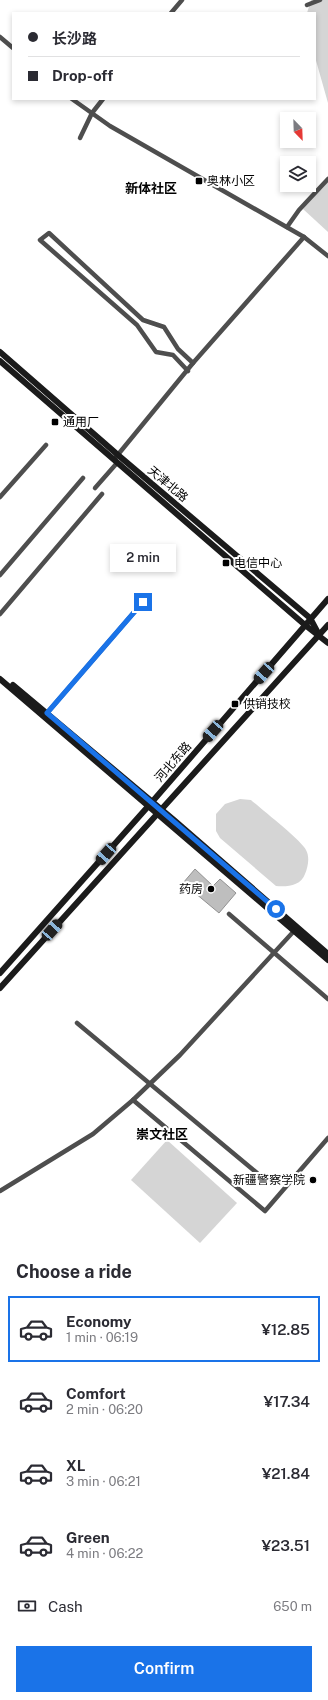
<!DOCTYPE html>
<html lang="en">
<head>
<meta charset="utf-8">
<style>
	body { margin:0; font-family:"Public Sans","Noto Sans SC",sans-serif; background:#f7f7f7; color:#2b2b33; height:100vh; display:flex; flex-direction:column; font-size:15px; white-space:nowrap }
	* { box-sizing:border-box; margin:0 }
	p { font-size:13px; color:#7c7c81 }
	.icon { flex:none; width:22px; height:22px; fill:none; stroke:currentColor; stroke-width:2; stroke-linecap:round; stroke-linejoin:round }
	.map { position:relative; height:1248px; overflow:hidden }
	.sheet { display:flex; flex-direction:column; background:#fff; flex:1 }
	.sheet>* { flex:none }
	.guide { position:absolute; left:12px; top:12px; width:304px; height:88px; border-radius:0px; box-shadow:0 2px 6px #0003; display:grid; align-content:center; height:88px; padding:0 16px; background:#fff }
	.needle { width:26px; rotate:157deg }
	.fabs { position:absolute; left:280px; top:112px; display:grid; gap:8px }
	.fabs a { display:grid; place-items:center; width:36px; height:36px; border-radius:0px; background:#fff; box-shadow:0 2px 6px #0003; font-size:20px }
	.end { position:absolute; width:18px; height:18px; margin:-9px; border:5px solid #1a73e8; background:#fff; box-shadow:0 0 0 2px #fff }
	.from { border-radius:50% }
	.bubble { position:absolute; height:28px; border-radius:0px; background:#fff; box-shadow:0 2px 6px #0003; font-size:13px; font-weight:600; line-height:28px; text-align:center }
	.car { position:absolute; width:12px; height:24px; margin:-12px -6px; border-radius:5px; box-shadow:0 0 3px 1px #0007; background:linear-gradient(#222 24%,#8ab4d8 0 40%,#222 0 76%,#8ab4d8 0 86%,#222 0) }
	.guide b { display:flex; align-items:center; gap:14px; height:38px; font-size:15px }
	.guide b+b { border-top:1px solid #e1e1e2 }
	.guide i { width:10px; height:10px; background:#2b2b33 }
	ul { padding:0; list-style:none }
	li { display:flex; align-items:center; gap:12px; height:66px; margin:0 8px 6px; padding:0 8px; border:2px solid transparent; border-radius:0px }
	li div { flex:1 }
	li b { display:block; font-size:15px }
	li em { font-style:normal; font-weight:600 }
	li.current { border-color:#1a73e8 }
	li>.icon { width:36px; height:36px; stroke-width:1.5 }
	h2 { padding:0 16px; font-size:18px; line-height:48px }
	.pay { display:flex; align-items:center; gap:10px; height:44px; padding:0 16px; font-size:15px }
	.pay p { margin-inline-start:auto }
	.primary-button { display:flex; gap:8px; margin-top:auto; padding:8px 16px }
	.primary-button a { flex:1; height:46px; border-radius:0px; background:#1a73e8; color:#fff; font-size:16px; font-weight:600; line-height:46px; text-align:center }
	.map>svg:first-child { display:block }
	.green { fill:#d5d5d5 }
	.building { fill:#bebebe; stroke:#929292 }
	.lines { fill:none; stroke-linecap:round; stroke-linejoin:round }
	.street { stroke:#4e4e4e; stroke-width:4.5 }
	.secondary { stroke:#1b1b1b; stroke-width:6 }
	.route { stroke:#1a73e8; stroke-width:5 }
	.poi-dot { fill:#000; stroke:#fff; stroke-width:1.5 }
	.labels { text-anchor:middle; dominant-baseline:central; stroke-width:4; stroke-linejoin:round; paint-order:stroke }
	.poi-label { font-size:12px; fill:#000; stroke:#fff; text-anchor:start }
	.street-label { font-size:12px; fill:#000; stroke:#fff }
	.neighbourhood-label { font-size:13px; font-weight:bold; fill:#000; stroke:#fff }
</style>
</head>
<body>
<div class="map">
<svg width="328" height="1248" viewBox="0 0 328 1248">
	<rect width="100%" height="100%" fill="#fff"/>
	<!-- green -->
	<g class="green">
		<path d="M311 0H328V103L315 57V13H307Z"/>
		<path d="M328 178V232L303 209Z"/>
		<path d="M240 799 251 800C261 809 302 841 306 850 310 857 308 867 305 874 301 886 287 887 276 886L220 838 216 831V814L225 804Z"/>
		<path d="M167 1140 237 1203 200 1243 131 1180Z"/>
	</g>
	<!-- building -->
	<path class="building" d="M195 869 213 886 220 879 236 893 219 913 183 883Z"/>
	<g class="lines">
		<!-- street -->
		<g class="street">
			<path d="M307 5 320 0"/>
			<path d="M171 13 182 0"/>
			<path d="M0 37 13 48"/>
			<path d="M72 99 110 126 304 237 328 256"/>
			<path d="M80 138 92 113 103 99"/>
			<path d="M287 227 299 210 328 179"/>
			<path d="M188 371 173 355 156 352 137 325 40 240 49 233 143 320 164 327 178 349 193 363"/>
			<path d="M116 457 193 363 304 237"/>
			<path d="M95 488 117 463"/>
			<path d="M0 497 46 445"/>
			<path d="M0 575 83 478"/>
			<path d="M0 614 102 494"/>
			<path d="M47 713 143 602"/>
			<path d="M229 914 328 999"/>
			<path d="M77 1023 257 1173"/>
			<path d="M133 1100 265 1211 328 1138"/>
			<path d="M0 1191 93 1134 133 1100 180 1055 294 931"/>
		</g>
		<!-- secondary -->
		<g class="secondary">
			<path d="M0 352 118 455 310 618 318 633"/>
			<path d="M0 361 305 625 328 643"/>
			<path d="M0 679 328 960"/>
			<path d="M13 685 174 820 328 954"/>
			<path d="M0 973 152 802 328 599"/>
			<path d="M0 988 328 625"/>
		</g>
	</g>
	<g class="lines">
		<!-- route -->
		<path class="route" d="M143 602 47 713 276 909"/>
	</g>
	<!-- markers -->
	<g class="poi-dot">
		<rect x="195" y="177" width="8" height="8" rx="2"/>
		<rect x="51" y="418" width="8" height="8" rx="2"/>
		<rect x="222" y="559" width="8" height="8" rx="2"/>
		<rect x="231" y="700" width="8" height="8" rx="2"/>
		<circle cx="211" cy="889" r="4"/>
		<circle cx="313" cy="1180" r="4"/>
	</g>
	<g class="labels">
		<!-- poi labels -->
		<g class="poi-label">
			<text x="207" y="181">奥林小区</text>
			<text x="63" y="422">通用厂</text>
			<text x="234" y="563">电信中心</text>
			<text x="243" y="704">供销技校</text>
			<text x="203" y="889" text-anchor="end">药房</text>
			<text x="305" y="1180" text-anchor="end">新疆警察学院</text>
		</g>
		<!-- street labels -->
		<g class="street-label">
			<text transform="translate(168 484) rotate(40)">天津北路</text>
			<text transform="translate(173 762) rotate(-49)">河北东路</text>
		</g>
		<!-- neighbourhood labels -->
		<g class="neighbourhood-label">
			<text x="151" y="188">新体社区</text>
			<text x="162" y="1134">崇文社区</text>
		</g>
	</g>
</svg>
<div class="fabs">
<a><svg class="needle" viewBox="-14 -14 28 28"><path d="M0-13l5 13h-10z" fill="#e53935"/><path d="M0 13l5-13h-10z" fill="#7c7c81"/></svg></a>
<a><svg class="icon" aria-label="layers" viewBox="0 0 24 24"><path d="M12 4l9 5-9 5-9-5zM3 14l9 5 9-5"/></svg></a>
</div>
<i class="end from" style="left:276px;top:909px"></i>
<i class="end" style="left:143px;top:602px"></i>
<div class="bubble" style="left:110px;top:544px;width:66px">2 min</div>
<i class="car" style="left:264px;top:673px;rotate:221deg"></i>
<i class="car" style="left:213px;top:731px;rotate:221deg"></i>
<i class="car" style="left:106px;top:854px;rotate:221deg"></i>
<i class="car" style="left:52px;top:930px;rotate:42deg"></i>
<div class="guide">
<b><i class="from"></i>长沙路</b>
<b><i></i>Drop-off</b>
</div>
</div>
<section class="sheet">
<h2>Choose a ride</h2>
<ul>
<li class="current"><svg class="icon" aria-label="car" viewBox="0 0 24 24"><path d="M5 17H2v-5l4-1 3-4h7l3 4 3 1v5h-3M9 17h6M6 11h13"/><circle cx="7" cy="17" r="2"/><circle cx="17" cy="17" r="2"/></svg><div><b>Economy</b><p>1 min · 06:19</p></div><em>¥12.85</em></li>
<li><svg class="icon" aria-label="car" viewBox="0 0 24 24"><path d="M5 17H2v-5l4-1 3-4h7l3 4 3 1v5h-3M9 17h6M6 11h13"/><circle cx="7" cy="17" r="2"/><circle cx="17" cy="17" r="2"/></svg><div><b>Comfort</b><p>2 min · 06:20</p></div><em>¥17.34</em></li>
<li><svg class="icon" aria-label="car" viewBox="0 0 24 24"><path d="M5 17H2v-5l4-1 3-4h7l3 4 3 1v5h-3M9 17h6M6 11h13"/><circle cx="7" cy="17" r="2"/><circle cx="17" cy="17" r="2"/></svg><div><b>XL</b><p>3 min · 06:21</p></div><em>¥21.84</em></li>
<li><svg class="icon" aria-label="car" viewBox="0 0 24 24"><path d="M5 17H2v-5l4-1 3-4h7l3 4 3 1v5h-3M9 17h6M6 11h13"/><circle cx="7" cy="17" r="2"/><circle cx="17" cy="17" r="2"/></svg><div><b>Green</b><p>4 min · 06:22</p></div><em>¥23.51</em></li>
</ul>
<div class="pay"><svg class="icon" aria-label="cash" viewBox="0 0 24 24"><path d="M3 7h18v10H3z"/><circle cx="12" cy="12" r="2"/></svg>Cash<p>650 m</p></div>
<div class="primary-button"><a>Confirm</a></div>
</section>
</body>
</html>
